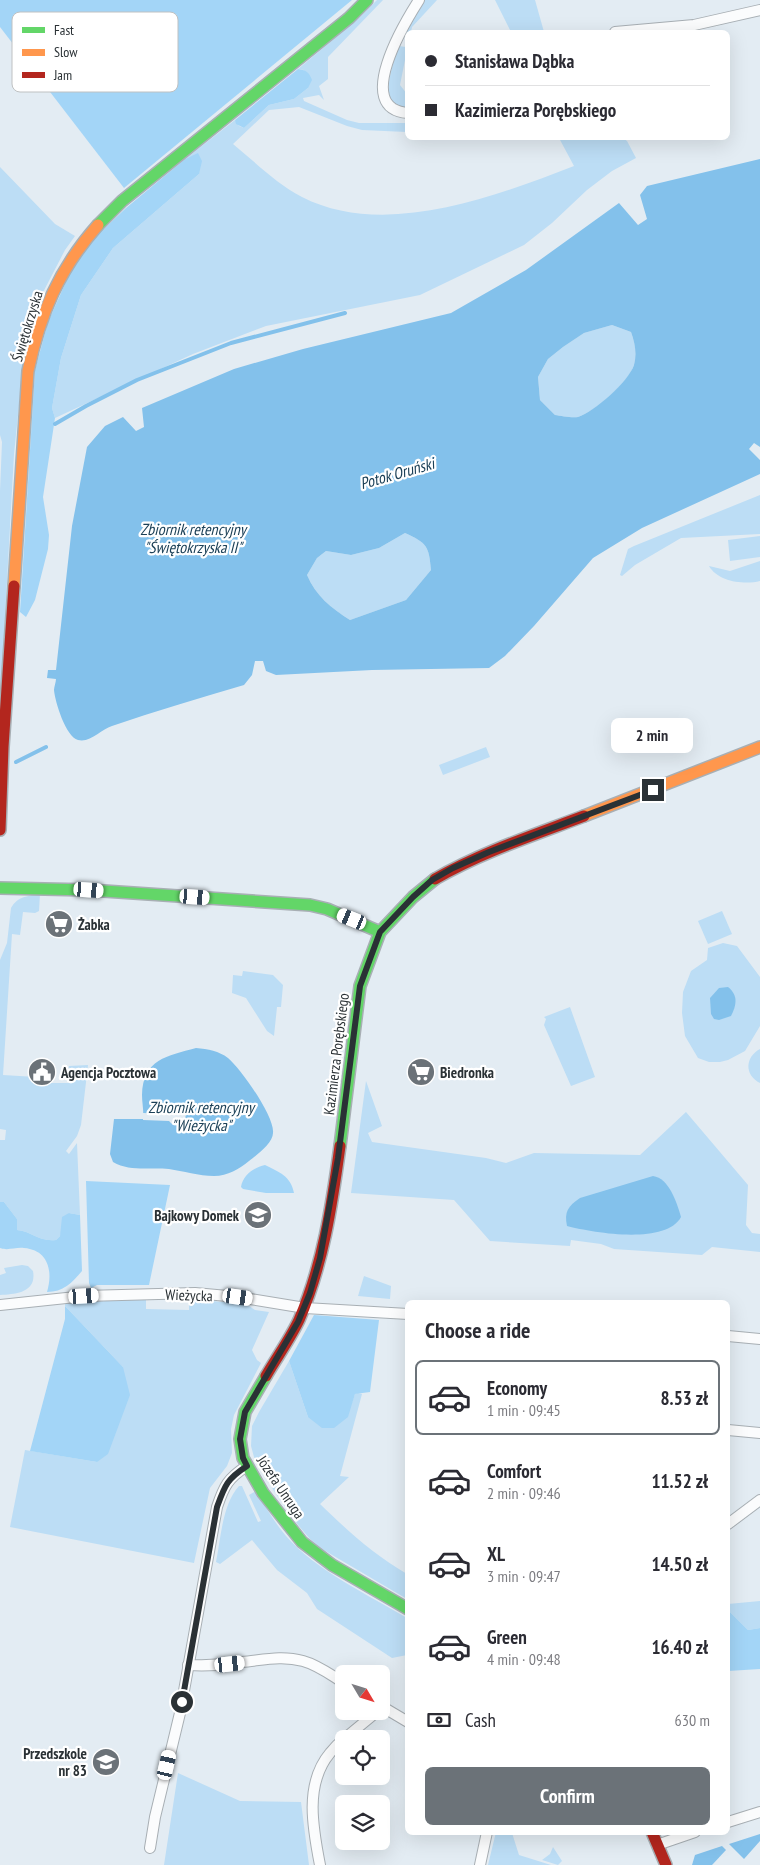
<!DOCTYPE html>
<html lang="en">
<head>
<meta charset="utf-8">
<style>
	body { margin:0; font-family:"PT Sans Narrow",sans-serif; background:#f2f2f3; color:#2b2b33; height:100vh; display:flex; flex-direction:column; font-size:19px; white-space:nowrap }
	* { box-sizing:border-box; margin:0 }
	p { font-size:16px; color:#7c7c81 }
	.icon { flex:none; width:28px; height:28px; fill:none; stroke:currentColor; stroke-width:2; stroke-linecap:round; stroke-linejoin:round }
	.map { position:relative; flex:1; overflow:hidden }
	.side { position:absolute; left:405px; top:1300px; width:325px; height:535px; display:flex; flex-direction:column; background:#fff; border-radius:8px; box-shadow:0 5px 20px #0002 }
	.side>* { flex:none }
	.guide { position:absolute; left:405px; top:30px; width:325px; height:110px; border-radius:8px; box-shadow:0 5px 20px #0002; display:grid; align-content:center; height:110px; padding:0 20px; background:#fff }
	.needle { width:32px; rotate:128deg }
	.controls { position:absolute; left:335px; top:1665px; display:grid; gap:10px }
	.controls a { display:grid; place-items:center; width:55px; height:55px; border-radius:8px; background:#fff; box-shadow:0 5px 20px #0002; font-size:25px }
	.end { position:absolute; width:22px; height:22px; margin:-11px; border:6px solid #2a3135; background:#fff; box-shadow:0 0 0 2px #fff }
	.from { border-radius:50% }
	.bubble { position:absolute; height:35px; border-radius:8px; background:#fff; box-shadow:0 5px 20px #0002; font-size:16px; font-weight:800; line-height:35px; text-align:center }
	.car { position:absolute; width:15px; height:30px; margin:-15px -8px; border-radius:6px; box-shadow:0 0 4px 1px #0007; background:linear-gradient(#fff 24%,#345 0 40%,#fff 0 76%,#345 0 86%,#fff 0) }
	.guide b { display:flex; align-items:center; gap:18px; height:48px; font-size:19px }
	.guide b+b { border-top:1px solid #e1e1e2 }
	.guide i { width:12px; height:12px; background:#2b2b33 }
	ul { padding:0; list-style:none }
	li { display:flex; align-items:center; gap:15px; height:75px; margin:0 10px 8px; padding:0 10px; border:2px solid transparent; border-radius:8px }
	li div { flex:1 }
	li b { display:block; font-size:19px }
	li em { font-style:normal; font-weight:800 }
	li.current { border-color:#6b7278 }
	li>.icon { width:45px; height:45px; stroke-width:1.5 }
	h2 { padding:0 20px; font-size:22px; line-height:60px }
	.pay { display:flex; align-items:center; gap:12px; height:55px; padding:0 20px; font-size:19px }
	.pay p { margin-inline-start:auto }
	.primary-button { display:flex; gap:10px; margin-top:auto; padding:10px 20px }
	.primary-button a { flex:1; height:58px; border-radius:8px; background:#6b7278; color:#fff; font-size:20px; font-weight:800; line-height:58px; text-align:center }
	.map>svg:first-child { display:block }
	.green { fill:#bcddf5 }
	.forest { fill:#a3d5f7 }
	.water { fill:#83c1eb; fill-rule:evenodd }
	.pier { fill:#e3ecf3 }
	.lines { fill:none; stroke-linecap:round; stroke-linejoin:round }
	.stream { stroke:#83c1eb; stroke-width:4 }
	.street-casing { stroke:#a8afb4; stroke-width:12 }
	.fast-casing { stroke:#a8afb4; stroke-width:14 }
	.slow-casing { stroke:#a8afb4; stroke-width:14 }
	.jam-casing { stroke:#a8afb4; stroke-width:14 }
	.street { stroke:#fbfcfd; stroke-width:10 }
	.fast { stroke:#63d668; stroke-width:11 }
	.slow { stroke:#ff974d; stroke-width:11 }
	.jam { stroke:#b3261e; stroke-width:11 }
	.route { stroke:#2a3135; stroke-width:6 }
	.labels { text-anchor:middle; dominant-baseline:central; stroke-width:4.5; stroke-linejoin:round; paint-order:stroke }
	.street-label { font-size:15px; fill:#2a3135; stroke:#fff }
	.poi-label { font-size:15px; font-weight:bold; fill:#2a3135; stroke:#fff; text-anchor:start }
	.water-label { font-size:16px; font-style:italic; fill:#1b4057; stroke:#fff }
	.key { fill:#fff; stroke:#bfc1c2; stroke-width:1 }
	.key-label { font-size:14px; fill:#2a3135 }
</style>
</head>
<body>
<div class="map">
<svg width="760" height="1865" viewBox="0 0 760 1865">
	<rect width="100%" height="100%" fill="#e3ecf3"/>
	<!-- green -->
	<g class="green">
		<path d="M377 0H383L328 57V79L319 86 324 100 319 95 303 98 304 101 347 120 359 123H407V132L362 130 347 126 299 107 269 110 233 144C255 162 277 184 302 197 384 239 494 197 574 166L559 138H623L627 141 636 158 612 171 587 190 552 223 524 245 420 295 266 326 193 354 55 418 52 408 61 358 81 295 113 248 199 174 198 154 185 159 235 120 239 126 244 128 269 105 294 99 308 88 304 70 298 69 360 17Z"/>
		<path d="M425 0H437L412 27 411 32H408L407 41 406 32Z"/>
		<path d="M495 0H535L544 32H511Z"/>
		<path d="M407 42V50L400 85 407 94V107C377 107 392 68 397 51L399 46 406 47Z"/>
		<path d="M0 167 55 224 75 236 65 250 38 302 25 347 14 454 0 708V491L2 442 0 435Z"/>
		<path d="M612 325 631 332C635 343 637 354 634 365 629 382 594 412 578 417 572 418 561 416 555 415L540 400 538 377 548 359 563 347 584 333Z"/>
		<path d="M760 495V534L681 538 635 565 622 576 620 575 628 549 634 546Z"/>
		<path d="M405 533C427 543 429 546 431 570L406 600 350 620C330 607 317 597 307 575L317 558 326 551 351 555 379 548Z"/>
		<path d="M760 536V557L730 561 728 540Z"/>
		<path d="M760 561V581C745 585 718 582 709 566L730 571Z"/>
		<path d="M486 747 490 757 443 775 439 765Z"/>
		<path d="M40 894 39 911 35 913 23 912 20 935 12 934 3 1075 36 1077V1083H68L69 1066 88 1065 81 1125 77 1136 66 1151 69 1154 77 1143 80 1215 69 1213 60 1236 56 1240C38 1242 32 1231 17 1230V1219L4 1202H0V1140H5L6 1130 0 1129V960L7 943 11 908C18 896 28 896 40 894Z"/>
		<path d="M722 911 732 934 708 944 698 921Z"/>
		<path d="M723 943 737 946 760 977V1026L745 1051 728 1060 720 1062H709L698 1058 685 1036 682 1013 683 992 691 971 707 960 708 948Z"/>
		<path d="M243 971 273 975 283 985 281 1007H277L274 1036 267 1031 246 998 232 993 233 975 242 976Z"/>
		<path d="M570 1007 595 1077 571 1086 544 1025 546 1019 544 1017Z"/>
		<path d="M760 1049V1083C744 1075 745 1057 760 1049Z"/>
		<path d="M366 1081 382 1126 368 1133 372 1142 486 1158 506 1163 534 1153 640 1155 686 1112 748 1185 746 1225 752 1233 760 1234V1252L712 1247 702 1255 614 1249 601 1244 571 1240 570 1246 490 1241 454 1200 351 1193Z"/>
		<path d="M22 1265 28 1266 33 1271C37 1293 15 1294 0 1295V1275L6 1273 4 1268Z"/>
		<path d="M364 1276 391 1286 390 1299 358 1296Z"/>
		<path d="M146 1299V1309L189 1310V1299L234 1303 249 1306 255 1310 269 1312 252 1350 257 1360 261 1363 234 1415 231 1429 232 1453 227 1466 210 1488 194 1563 10 1527 25 1450 97 1462 123 1367 65 1306V1303Z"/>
		<path d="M289 1361 308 1417 351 1405 355 1394 358 1393 362 1394 340 1476 349 1477 320 1504C349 1532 373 1554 407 1574V1599L322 1549 310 1539 298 1525 274 1491 254 1457 251 1446 252 1426 259 1412Z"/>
		<path d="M239 1486H242L258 1522 261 1521 249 1495 256 1491C265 1506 274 1522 286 1536 314 1569 370 1596 407 1618V1655L392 1658 317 1609 307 1593 277 1570 252 1540 220 1564 216 1562C221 1538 222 1505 239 1486Z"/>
		<path d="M760 1601V1628L748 1630 728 1610V1604Z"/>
		<path d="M178 1773 240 1801 301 1802 309 1865H164Z"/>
		<path d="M496 1832 512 1833 519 1855 551 1865H488Z"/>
		<path d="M553 1847 562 1861 558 1865 542 1860 550 1854Z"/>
	</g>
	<!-- forest -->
	<g class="forest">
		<path d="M0 0H352L124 188 0 27Z"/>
		<path d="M298 69C306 70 309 72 312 80L308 88 294 99 269 105 244 128 236 124 235 120Z"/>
		<path d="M198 153 202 161 199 174 113 248 81 295 61 358 52 408 55 418 43 497 49 535 48 549 35 600 26 617 20 612 35 370 48 322 69 275 92 240 126 208 185 159Z"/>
		<path d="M265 1165C279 1172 291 1176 294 1193H266L243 1189 241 1187C243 1175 253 1168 265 1165Z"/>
		<path d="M86 1181 170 1185 149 1285H97L91 1288 89 1283Z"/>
		<path d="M0 1202H4L17 1219V1230C32 1231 38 1242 56 1240L60 1236 62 1217 69 1213 80 1215 82 1271C72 1283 63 1292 47 1292 53 1272 49 1250 24 1248 15 1247 8 1251 0 1248Z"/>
		<path d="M65 1306 123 1367 130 1395 108 1454 97 1462 30 1451 65 1319Z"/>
		<path d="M314 1315 379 1320 370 1392 355 1394 348 1417 334 1428H322L308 1417 289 1361Z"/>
		<path d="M728 1610 748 1630 760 1628V1669L728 1671Z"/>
	</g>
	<!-- water -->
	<g class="water">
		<path d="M760 159V447L754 443 749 449 760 460V474L642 528 593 558 534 626 505 656 489 668 372 670 276 675 266 671 263 661H255L252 675 244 685C200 698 156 711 112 726 101 729 91 743 78 740 66 737 55 702 54 690 54 687 56 682 56 679L47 678 48 670H56L72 526 87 447 105 426 123 417 136 431 144 427 142 408 234 369 303 349 451 313 526 270 619 203 638 225 647 219 640 195 647 186ZM612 325 631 332C635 343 637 354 634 365 629 381 594 412 578 417 572 418 561 416 555 415L540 400 538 377 548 359 563 347 584 333ZM405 533C427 543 429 546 431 570L406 600 350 620C331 608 316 596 307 575L317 558 326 551 351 555 379 548Z"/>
		<path d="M728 987C738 995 737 1004 731 1016L719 1020 714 1019 711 1014 710 998 719 988Z"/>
		<path d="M196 1048C208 1049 219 1051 228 1058 241 1069 275 1117 273 1133 273 1143 257 1155 249 1161 239 1169 228 1176 214 1176 199 1176 183 1171 169 1169 149 1167 130 1172 113 1162L110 1154 114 1119H143C144 1111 142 1103 142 1095 143 1059 167 1056 196 1048Z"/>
		<path d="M653 1176C669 1178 677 1203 681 1217 666 1245 594 1233 567 1226 564 1212 568 1206 580 1198Z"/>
		<path d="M760 1834V1841L744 1859 729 1844Z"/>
		<path d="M722 1846 726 1850 712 1865H692L695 1855Z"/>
	</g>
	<!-- pier -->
	<path class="pier" d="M178 1109 186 1114 184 1124 180 1126 172 1124 169 1121 143 1120V1113L171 1114 173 1110Z"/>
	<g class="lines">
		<!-- stream -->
		<g class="stream">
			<path d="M55 424 86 406 137 380 231 343 345 313"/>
			<path d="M16 762 46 747"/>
		</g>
		<defs>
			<g id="street">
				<path d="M615 32 694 25 760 10"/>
				<path d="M408 113C352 109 405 22 419 0"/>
				<path d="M0 1305 85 1296 195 1293 238 1297 305 1308 408 1314"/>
				<path d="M728 1336 760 1339"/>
				<path d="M728 1430 760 1433"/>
				<path d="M728 1524 760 1500"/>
				<path d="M188 1665C206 1666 224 1665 242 1662 263 1660 282 1655 303 1661 318 1665 331 1675 344 1683"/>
				<path d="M381 1706 408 1722"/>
				<path d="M344 1739 373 1715 376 1711"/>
				<path d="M728 1822 760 1812"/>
				<path d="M657 1845 695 1832"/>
				<path d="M150 1848 155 1817 180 1713 217 1507C224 1486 228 1478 247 1466"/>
				<path d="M320 1865C313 1829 304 1784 330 1753 334 1748 339 1743 344 1739"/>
				<path d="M480 1865 487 1832"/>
			</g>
			<g id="fast">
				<path d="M98 225 122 201 349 18 367 0"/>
				<path d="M0 888 89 890 310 905 327 909 380 932"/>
				<path d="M340 1146 360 986 380 932 413 897 435 879"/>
				<path d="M266 1376 245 1412 240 1439 243 1458 263 1493 302 1542 332 1565 408 1609"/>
			</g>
			<g id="slow">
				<path d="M14 586 28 371C40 314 59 269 98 225"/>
				<path d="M584 816 760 747"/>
			</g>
			<g id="jam">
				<path d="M0 830 3 747 14 586"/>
				<path d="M435 879C482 852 534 835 584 816"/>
				<path d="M266 1376C277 1357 290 1339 299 1320 323 1265 332 1205 340 1146"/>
				<path d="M652 1832 666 1865"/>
			</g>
		</defs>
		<!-- street casing -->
		<use href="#street" class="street-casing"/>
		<!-- fast casing -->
		<use href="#fast" class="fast-casing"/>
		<!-- slow casing -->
		<use href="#slow" class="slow-casing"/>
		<!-- jam casing -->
		<use href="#jam" class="jam-casing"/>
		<!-- street -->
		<use href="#street" class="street"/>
		<!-- fast -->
		<use href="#fast" class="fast"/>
		<!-- slow -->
		<use href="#slow" class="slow"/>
		<!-- jam -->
		<use href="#jam" class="jam"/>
	</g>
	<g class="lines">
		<!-- route -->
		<path class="route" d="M182 1702 217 1507C225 1485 227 1479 247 1466L243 1458 240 1439 245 1412 298 1322 310 1293 320 1258 338 1158 360 986 380 932 413 897 432 880 453 868 489 852 653 790"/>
	</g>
	<!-- icons -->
	<defs>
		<symbol id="supermarket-disc" viewBox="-11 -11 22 22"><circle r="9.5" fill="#6b7278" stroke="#fff"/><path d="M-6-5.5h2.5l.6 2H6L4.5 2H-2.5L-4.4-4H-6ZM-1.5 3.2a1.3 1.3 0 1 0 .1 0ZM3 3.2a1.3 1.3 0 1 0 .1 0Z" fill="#fff"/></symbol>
		<symbol id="civic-disc" viewBox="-11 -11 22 22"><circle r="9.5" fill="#6b7278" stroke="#fff"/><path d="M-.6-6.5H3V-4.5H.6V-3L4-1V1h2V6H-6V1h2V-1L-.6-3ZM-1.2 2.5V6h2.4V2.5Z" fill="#fff"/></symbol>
		<symbol id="school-disc" viewBox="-11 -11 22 22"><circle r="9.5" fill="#6b7278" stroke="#fff"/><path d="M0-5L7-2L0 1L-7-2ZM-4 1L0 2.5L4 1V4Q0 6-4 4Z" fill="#fff"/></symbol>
	</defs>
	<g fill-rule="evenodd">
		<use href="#supermarket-disc" x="43" y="908" width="32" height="32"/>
		<use href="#civic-disc" x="26" y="1056" width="32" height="32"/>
		<use href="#supermarket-disc" x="405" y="1056" width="32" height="32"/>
		<use href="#school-disc" x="242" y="1199" width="32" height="32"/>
		<use href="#school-disc" x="90" y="1746" width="32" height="32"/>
	</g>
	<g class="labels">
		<!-- street labels -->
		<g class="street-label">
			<text transform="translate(27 326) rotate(-73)">Świętokrzyska</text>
			<text transform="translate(336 1054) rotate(-83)">Kazimierza Porębskiego</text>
			<text transform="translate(189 1295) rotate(2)">Wieżycka</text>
			<text transform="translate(281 1487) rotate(56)">Józefa Unruga</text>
		</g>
		<!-- poi labels -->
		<g class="poi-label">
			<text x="78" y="924">Żabka</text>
			<text x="61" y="1072">Agencja Pocztowa</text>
			<text x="440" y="1072">Biedronka</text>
			<text x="239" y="1215" text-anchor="end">Bajkowy Domek</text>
			<text x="87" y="1753" text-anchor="end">Przedszkole<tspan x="87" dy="17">nr 83</tspan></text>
		</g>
		<!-- water labels -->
		<g class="water-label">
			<text transform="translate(397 473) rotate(-16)">Potok Oruński</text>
			<text x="193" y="529">Zbiornik retencyjny<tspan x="193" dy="18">"Świętokrzyska II"</tspan></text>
			<text x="201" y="1107">Zbiornik retencyjny<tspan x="201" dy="18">"Wieżycka"</tspan></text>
		</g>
	</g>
	<!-- legend -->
	<rect x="12" y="12" width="166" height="80" rx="8" class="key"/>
	<rect x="22" y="27" width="23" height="6" fill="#63d668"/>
	<rect x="22" y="49" width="23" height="7" fill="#ff974d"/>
	<rect x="22" y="72" width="23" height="6" fill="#b3261e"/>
	<g class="key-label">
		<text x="54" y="35">Fast</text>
		<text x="54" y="57">Slow</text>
		<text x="54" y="80">Jam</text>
	</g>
</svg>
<div class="controls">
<a><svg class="needle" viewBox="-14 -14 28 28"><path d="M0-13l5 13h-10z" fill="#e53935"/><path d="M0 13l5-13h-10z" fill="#7c7c81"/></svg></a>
<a><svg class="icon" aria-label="locate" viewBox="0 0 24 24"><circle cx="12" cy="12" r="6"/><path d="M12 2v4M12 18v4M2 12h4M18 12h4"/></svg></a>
<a><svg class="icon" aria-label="layers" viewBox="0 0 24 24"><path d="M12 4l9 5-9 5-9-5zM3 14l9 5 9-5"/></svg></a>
</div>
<i class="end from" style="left:182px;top:1702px"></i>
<i class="end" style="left:653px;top:790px"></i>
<div class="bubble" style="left:611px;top:718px;width:82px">2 min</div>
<i class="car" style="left:89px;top:890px;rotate:94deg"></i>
<i class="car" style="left:195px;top:897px;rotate:94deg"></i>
<i class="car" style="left:352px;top:919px;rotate:292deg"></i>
<i class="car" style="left:84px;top:1296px;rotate:87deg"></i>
<i class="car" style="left:238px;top:1297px;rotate:98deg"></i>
<i class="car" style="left:230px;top:1664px;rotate:84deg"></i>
<i class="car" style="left:167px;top:1765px;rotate:13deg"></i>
<div class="guide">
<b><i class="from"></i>Stanisława Dąbka</b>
<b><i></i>Kazimierza Porębskiego</b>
</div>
<section class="side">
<h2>Choose a ride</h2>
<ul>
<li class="current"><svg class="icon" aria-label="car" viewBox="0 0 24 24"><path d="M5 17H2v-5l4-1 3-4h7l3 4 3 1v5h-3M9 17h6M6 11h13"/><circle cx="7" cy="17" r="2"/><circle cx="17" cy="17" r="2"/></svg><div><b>Economy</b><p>1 min · 09:45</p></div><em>8.53 zł</em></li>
<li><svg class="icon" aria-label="car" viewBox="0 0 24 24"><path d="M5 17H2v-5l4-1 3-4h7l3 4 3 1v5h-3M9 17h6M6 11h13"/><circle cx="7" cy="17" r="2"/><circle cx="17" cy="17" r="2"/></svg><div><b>Comfort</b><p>2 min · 09:46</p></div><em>11.52 zł</em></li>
<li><svg class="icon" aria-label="car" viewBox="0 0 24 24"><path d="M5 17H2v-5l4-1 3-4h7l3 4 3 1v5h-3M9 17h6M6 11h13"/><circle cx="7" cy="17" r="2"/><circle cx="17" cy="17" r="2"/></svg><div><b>XL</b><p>3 min · 09:47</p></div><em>14.50 zł</em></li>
<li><svg class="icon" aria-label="car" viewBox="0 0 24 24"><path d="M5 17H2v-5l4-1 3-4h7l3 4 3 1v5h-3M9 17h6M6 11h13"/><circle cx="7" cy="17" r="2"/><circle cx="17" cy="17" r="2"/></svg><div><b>Green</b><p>4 min · 09:48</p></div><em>16.40 zł</em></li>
</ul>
<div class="pay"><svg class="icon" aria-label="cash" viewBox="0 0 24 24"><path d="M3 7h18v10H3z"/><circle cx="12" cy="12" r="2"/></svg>Cash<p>630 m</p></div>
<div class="primary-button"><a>Confirm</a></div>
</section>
</div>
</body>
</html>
